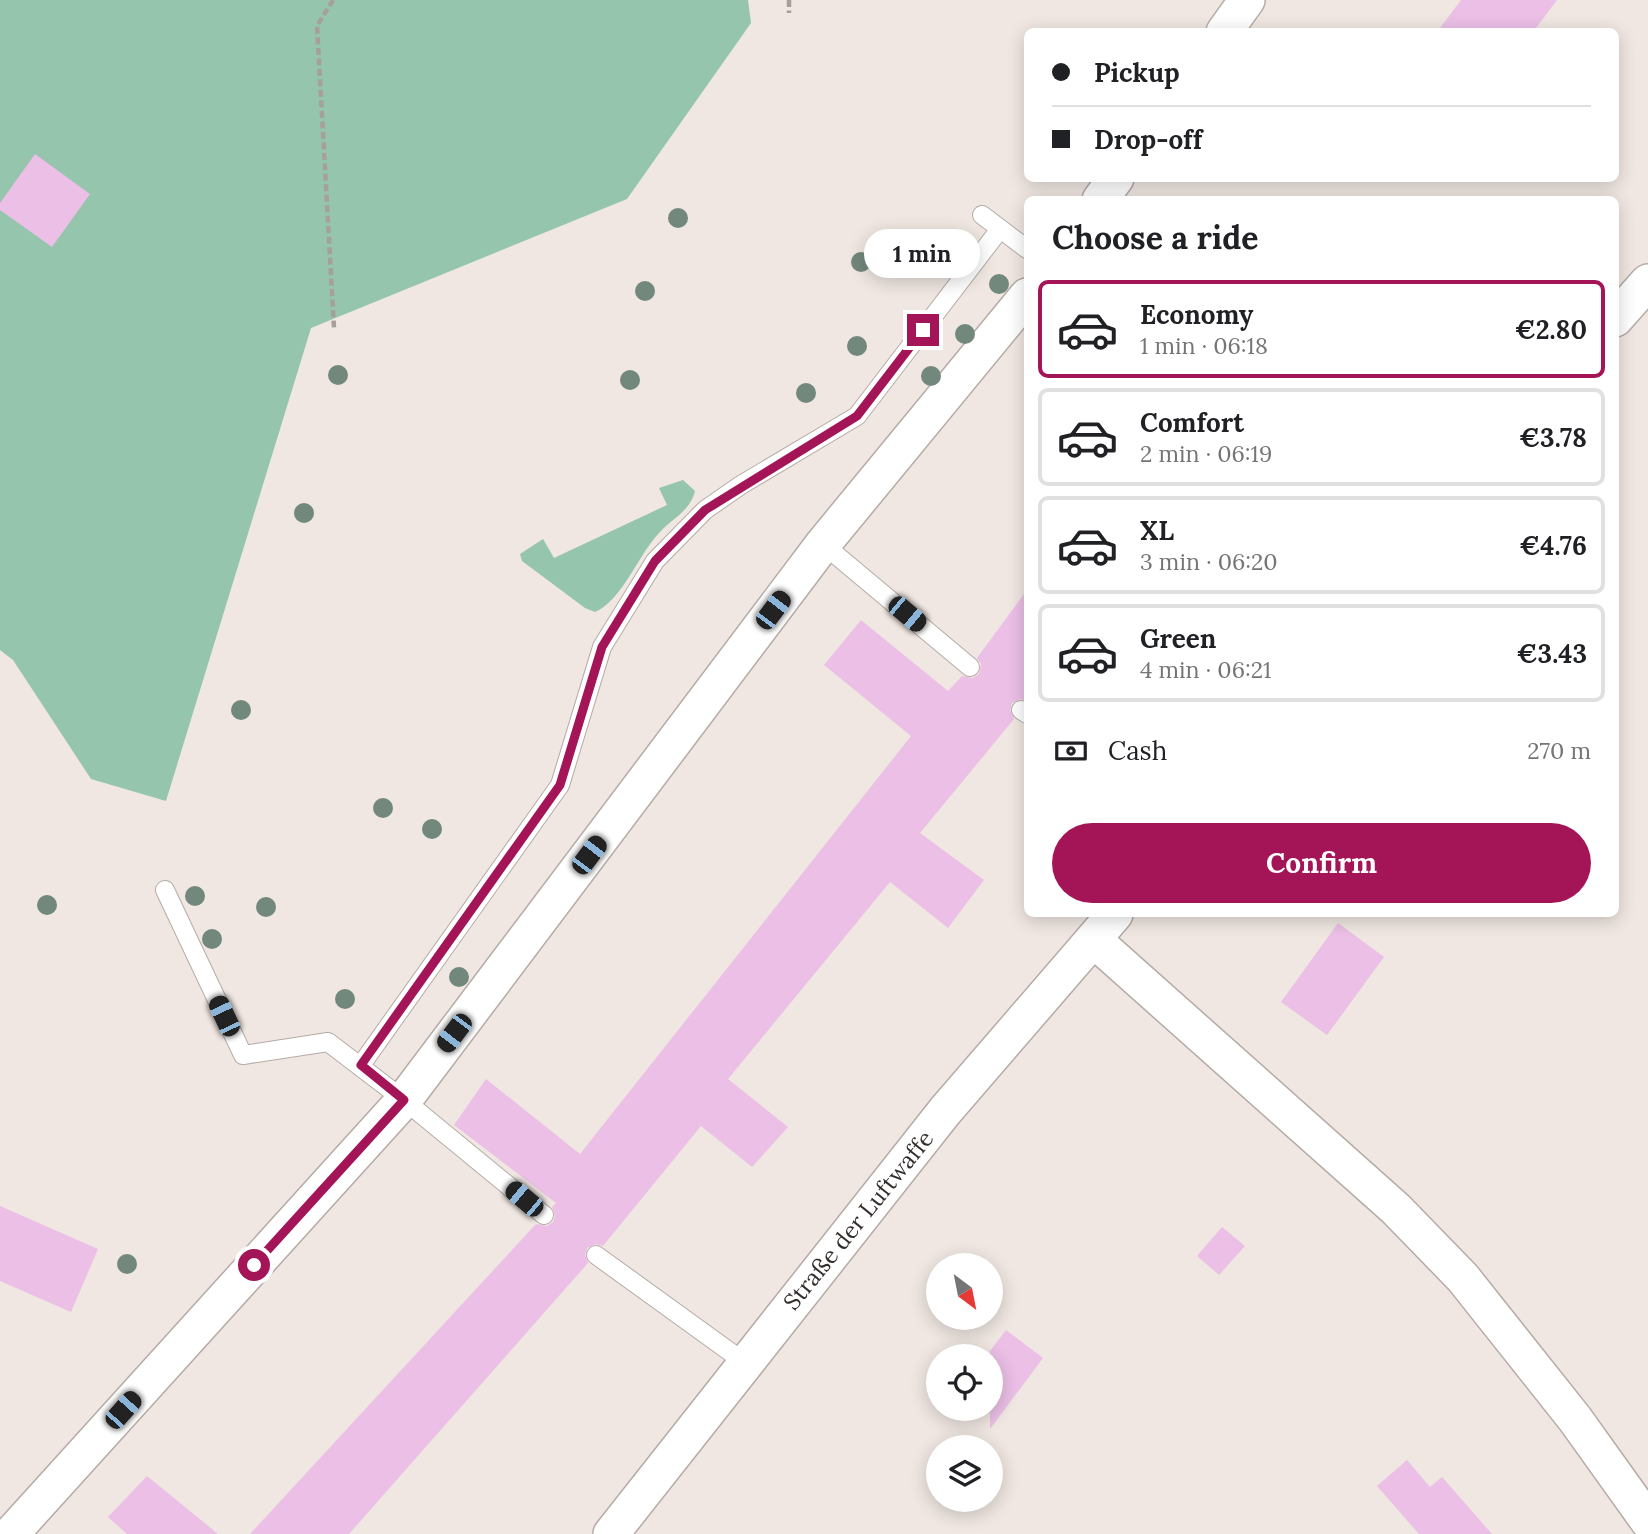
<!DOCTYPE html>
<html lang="en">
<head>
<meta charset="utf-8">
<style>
	body { margin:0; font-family:Lora,serif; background:#f2f2f2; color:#202124; height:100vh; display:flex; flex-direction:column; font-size:26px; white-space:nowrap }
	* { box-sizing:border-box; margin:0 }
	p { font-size:23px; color:#757577 }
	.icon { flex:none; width:38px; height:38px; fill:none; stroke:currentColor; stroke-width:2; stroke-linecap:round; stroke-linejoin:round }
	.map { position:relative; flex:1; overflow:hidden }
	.panel { position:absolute; left:1024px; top:196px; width:595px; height:721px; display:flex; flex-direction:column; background:#fff; border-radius:10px; box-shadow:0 4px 18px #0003 }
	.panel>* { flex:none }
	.top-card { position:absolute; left:1024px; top:28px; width:595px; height:154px; border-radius:10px; box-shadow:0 4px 18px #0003; display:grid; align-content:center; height:154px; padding:0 28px; background:#fff }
	.needle { width:46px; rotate:148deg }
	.fabs { position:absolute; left:926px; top:1253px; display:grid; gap:14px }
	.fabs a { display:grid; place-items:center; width:77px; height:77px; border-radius:50%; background:#fff; box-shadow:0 4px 18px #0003; font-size:35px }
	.end { position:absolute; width:32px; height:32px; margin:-16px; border:9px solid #a41558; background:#fff; box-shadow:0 0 0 4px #fff }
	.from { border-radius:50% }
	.bubble { position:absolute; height:49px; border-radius:24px; background:#fff; box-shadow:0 4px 18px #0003; font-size:23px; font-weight:700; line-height:49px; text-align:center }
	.car { position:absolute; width:21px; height:42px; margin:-21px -10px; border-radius:9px; box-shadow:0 0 5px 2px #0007; background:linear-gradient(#222 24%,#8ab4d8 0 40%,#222 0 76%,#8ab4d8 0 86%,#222 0) }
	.top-card b { display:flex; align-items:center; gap:24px; height:66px; font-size:26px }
	.top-card b+b { border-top:2px solid #e0e0e0 }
	.top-card i { width:18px; height:18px; background:#202124 }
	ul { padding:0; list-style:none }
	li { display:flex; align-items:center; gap:21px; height:98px; margin:0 14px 10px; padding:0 14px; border:4px solid #e0e0e0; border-radius:10px }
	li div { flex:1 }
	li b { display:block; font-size:26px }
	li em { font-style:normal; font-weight:700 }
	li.current { border-color:#a41558 }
	li>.icon { width:63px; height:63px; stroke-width:1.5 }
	h2 { padding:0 28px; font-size:32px; line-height:84px }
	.pay { display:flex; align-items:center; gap:18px; height:77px; padding:0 28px; font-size:26px }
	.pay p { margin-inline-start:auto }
	.action { display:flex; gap:14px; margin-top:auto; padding:14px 28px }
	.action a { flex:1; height:80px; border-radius:42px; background:#a41558; color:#fff; font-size:28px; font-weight:700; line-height:80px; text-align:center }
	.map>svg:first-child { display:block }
	.green { fill:#95c5ad }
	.building { fill:#ebbfe6 }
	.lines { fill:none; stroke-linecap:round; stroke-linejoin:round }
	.lane-casing { stroke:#b4aba7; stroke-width:20 }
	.street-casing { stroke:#b4aba7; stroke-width:38 }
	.path { stroke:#a69f9c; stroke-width:4.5; stroke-dasharray:7 3.5; stroke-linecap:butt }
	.lane { stroke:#fff; stroke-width:18 }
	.street { stroke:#fff; stroke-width:35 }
	.tree { fill:#72887c }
	.route { stroke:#a41558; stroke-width:9 }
	.labels { text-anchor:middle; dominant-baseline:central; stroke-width:5; stroke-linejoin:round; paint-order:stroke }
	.street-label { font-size:23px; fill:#322e2c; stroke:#fff }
</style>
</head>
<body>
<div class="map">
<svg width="1648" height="1534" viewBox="0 0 1648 1534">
	<rect width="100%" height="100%" fill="#f0e7e2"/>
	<!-- green -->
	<g class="green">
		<path d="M0 0H748L751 23 627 199 311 328 166 801 91 779 13 660 0 650Z"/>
		<path d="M683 480 695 491C690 511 674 517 660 532 639 553 622 601 595 612L585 608 522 561 520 554 543 539 554 558 667 505 659 488Z"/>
	</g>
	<!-- building -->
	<g class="building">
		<path d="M1461 0H1557L1533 32H1437Z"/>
		<path d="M35 154 90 194 52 247 0 210V203Z"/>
		<path d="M1027 590V701L1021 699 1012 703 1010 710 1014 719 920 833 984 880 948 928 890 882 728 1079 788 1127 752 1167 701 1126 603 1246 596 1244 587 1248 585 1255 588 1263 349 1534H250L536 1224 547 1226 553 1222 555 1216 552 1207 556 1203 454 1125 486 1079 580 1154 911 736 824 665 861 620 948 691 962 676 973 678 979 674 981 664 977 658Z"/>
		<path d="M1338 923 1384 957 1327 1035 1281 1002Z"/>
		<path d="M0 1206 98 1249 71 1312 0 1281Z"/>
		<path d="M1222 1227 1245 1246 1219 1275 1197 1256Z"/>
		<path d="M1006 1330 1043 1358 990 1429V1351Z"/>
		<path d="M1407 1460 1430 1487 1442 1477 1492 1534H1419L1377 1486Z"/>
		<path d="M147 1476 218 1534H127L108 1517Z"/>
	</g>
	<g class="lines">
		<defs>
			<g id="lane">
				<path d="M982 215 1027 249"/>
				<path d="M823 544 970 667"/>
				<path d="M1021 710 1027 714"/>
				<path d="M165 890 243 1055 328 1042 404 1100 544 1215"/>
				<path d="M361 1065 560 785 602 647 655 561 705 510 741 485 857 416 1000 229"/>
				<path d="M596 1255 744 1362"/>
			</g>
			<g id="street">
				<path d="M1224 32 1247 0"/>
				<path d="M1100 200 1116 178"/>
				<path d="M1615 319 1648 282"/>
				<path d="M1094 940 1396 1209 1463 1278 1575 1419 1648 1521"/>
				<path d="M11 1534 404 1100 823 544 1027 296"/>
				<path d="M611 1534 945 1111 1115 914"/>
			</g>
		</defs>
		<!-- lane casing -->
		<use href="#lane" class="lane-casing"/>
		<!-- street casing -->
		<use href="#street" class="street-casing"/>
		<!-- path -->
		<g class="path">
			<path d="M333 0 317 26 334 328"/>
			<path d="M789 0V13"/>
		</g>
		<!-- lane -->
		<use href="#lane" class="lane"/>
		<!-- street -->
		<use href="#street" class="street"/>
	</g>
	<!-- trees -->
	<g class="tree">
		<circle cx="678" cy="218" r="10"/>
		<circle cx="861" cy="262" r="10"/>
		<circle cx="999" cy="284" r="10"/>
		<circle cx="645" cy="291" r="10"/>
		<circle cx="965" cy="334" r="10"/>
		<circle cx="857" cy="346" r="10"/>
		<circle cx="338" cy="375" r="10"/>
		<circle cx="931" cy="376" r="10"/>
		<circle cx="630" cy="380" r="10"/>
		<circle cx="806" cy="393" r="10"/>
		<circle cx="304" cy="513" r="10"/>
		<circle cx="241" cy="710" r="10"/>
		<circle cx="383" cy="808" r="10"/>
		<circle cx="432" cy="829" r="10"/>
		<circle cx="195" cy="896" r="10"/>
		<circle cx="47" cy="905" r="10"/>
		<circle cx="266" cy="907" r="10"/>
		<circle cx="212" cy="939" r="10"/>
		<circle cx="459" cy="977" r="10"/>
		<circle cx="345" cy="999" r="10"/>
		<circle cx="127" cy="1264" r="10"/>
	</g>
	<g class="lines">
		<!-- route -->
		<path class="route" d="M254 1265 404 1100 361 1065 560 785 602 647 655 561 705 510 857 416 923 330"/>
	</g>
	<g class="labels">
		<!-- street labels -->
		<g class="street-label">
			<text transform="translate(858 1220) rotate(-51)">Straße der Luftwaffe</text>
		</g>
	</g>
</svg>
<div class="fabs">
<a><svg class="needle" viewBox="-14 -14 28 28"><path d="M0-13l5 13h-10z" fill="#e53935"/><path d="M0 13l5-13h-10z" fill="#757577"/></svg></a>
<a><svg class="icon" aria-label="locate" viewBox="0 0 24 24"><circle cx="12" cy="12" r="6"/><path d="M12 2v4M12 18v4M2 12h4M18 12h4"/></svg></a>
<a><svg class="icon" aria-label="layers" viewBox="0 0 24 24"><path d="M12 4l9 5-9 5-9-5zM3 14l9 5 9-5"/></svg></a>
</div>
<i class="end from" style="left:254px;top:1265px"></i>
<i class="end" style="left:923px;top:330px"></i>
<div class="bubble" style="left:864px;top:229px;width:116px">1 min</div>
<i class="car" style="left:773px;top:610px;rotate:37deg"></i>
<i class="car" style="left:907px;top:614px;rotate:130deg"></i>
<i class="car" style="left:589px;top:855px;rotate:37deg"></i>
<i class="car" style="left:224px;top:1016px;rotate:335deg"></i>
<i class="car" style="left:454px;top:1033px;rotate:217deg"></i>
<i class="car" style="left:524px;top:1199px;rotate:310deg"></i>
<i class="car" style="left:123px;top:1410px;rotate:42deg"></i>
<div class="top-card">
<b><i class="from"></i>Pickup</b>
<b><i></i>Drop-off</b>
</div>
<section class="panel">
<h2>Choose a ride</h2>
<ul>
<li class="current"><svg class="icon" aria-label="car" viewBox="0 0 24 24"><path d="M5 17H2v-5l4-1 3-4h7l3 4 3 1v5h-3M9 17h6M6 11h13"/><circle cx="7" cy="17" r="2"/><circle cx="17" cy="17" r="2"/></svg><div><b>Economy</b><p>1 min · 06:18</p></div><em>€2.80</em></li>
<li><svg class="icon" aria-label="car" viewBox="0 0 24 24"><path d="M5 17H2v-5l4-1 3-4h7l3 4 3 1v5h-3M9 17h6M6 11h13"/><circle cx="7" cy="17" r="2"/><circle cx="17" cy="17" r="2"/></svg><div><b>Comfort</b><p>2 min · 06:19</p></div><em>€3.78</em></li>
<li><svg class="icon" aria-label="car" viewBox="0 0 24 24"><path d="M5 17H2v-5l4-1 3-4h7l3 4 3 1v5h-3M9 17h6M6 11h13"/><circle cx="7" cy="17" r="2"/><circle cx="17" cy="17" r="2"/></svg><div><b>XL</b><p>3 min · 06:20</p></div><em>€4.76</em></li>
<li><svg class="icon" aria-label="car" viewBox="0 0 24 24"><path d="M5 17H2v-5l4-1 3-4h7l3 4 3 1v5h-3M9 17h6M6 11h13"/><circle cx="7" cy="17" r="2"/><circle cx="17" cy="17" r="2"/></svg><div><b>Green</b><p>4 min · 06:21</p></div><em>€3.43</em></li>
</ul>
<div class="pay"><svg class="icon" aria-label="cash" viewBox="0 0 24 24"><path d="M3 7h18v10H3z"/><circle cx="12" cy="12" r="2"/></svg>Cash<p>270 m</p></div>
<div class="action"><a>Confirm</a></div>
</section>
</div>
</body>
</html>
